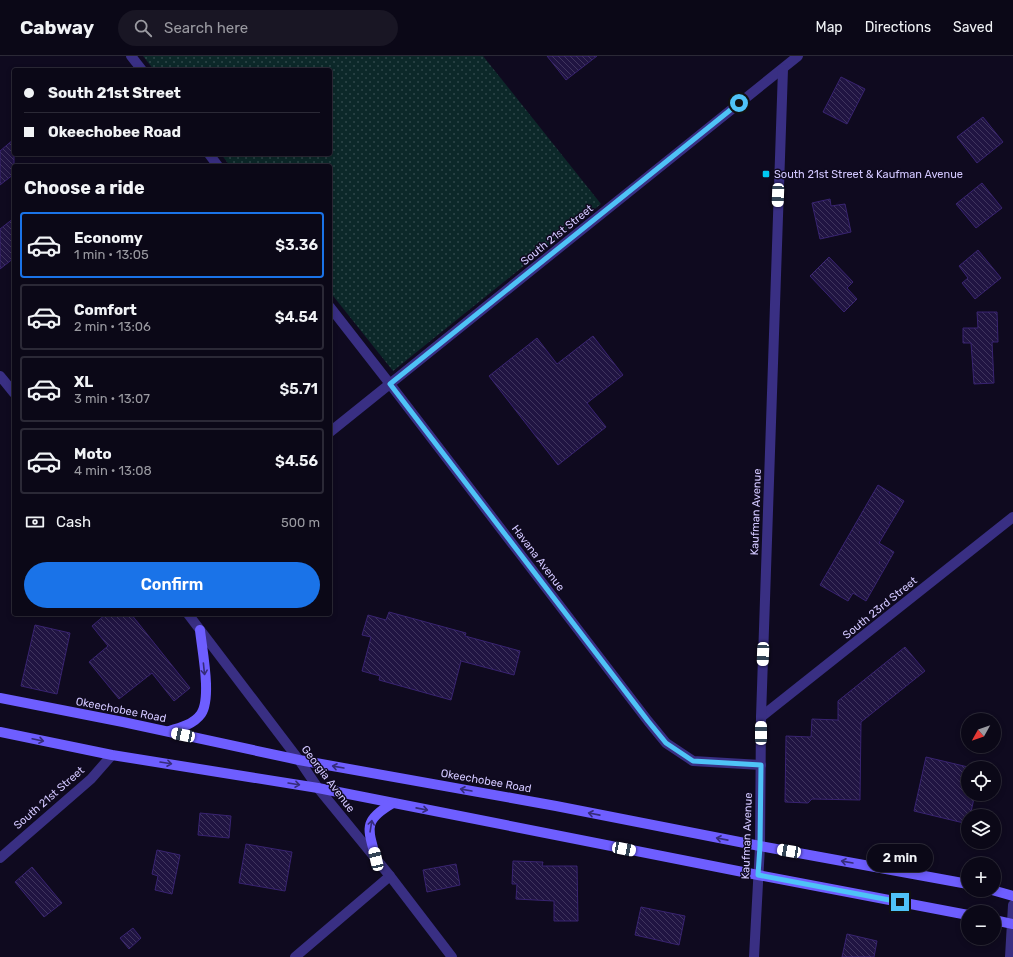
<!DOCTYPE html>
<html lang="en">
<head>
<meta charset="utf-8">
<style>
	body { margin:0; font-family:Rubik,sans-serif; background:#191624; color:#f1f3f6; height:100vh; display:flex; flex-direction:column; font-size:15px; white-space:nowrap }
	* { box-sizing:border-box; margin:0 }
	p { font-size:13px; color:#9a9aa1 }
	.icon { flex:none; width:22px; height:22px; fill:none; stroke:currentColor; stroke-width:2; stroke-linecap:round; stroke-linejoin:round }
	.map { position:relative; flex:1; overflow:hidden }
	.drawer { position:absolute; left:12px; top:108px; width:320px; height:452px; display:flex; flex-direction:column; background:#0b0817; border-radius:4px; box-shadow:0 2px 6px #0003,0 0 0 1px #2b2936 }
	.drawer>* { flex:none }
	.guide { position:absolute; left:12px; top:12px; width:320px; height:88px; border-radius:4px; box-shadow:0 2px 6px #0003,0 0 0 1px #2b2936; display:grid; align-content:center; height:88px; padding:0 12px; background:#0b0817 }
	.needle { width:26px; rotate:230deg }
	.buttons { position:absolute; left:961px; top:657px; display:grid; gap:8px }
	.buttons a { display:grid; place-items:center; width:40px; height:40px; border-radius:50%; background:#0b0817; box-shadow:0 2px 6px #0003,0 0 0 1px #2b2936; font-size:20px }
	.end { position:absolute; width:18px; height:18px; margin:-9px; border:5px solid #4fc3f7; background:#111; box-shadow:0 0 0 2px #111 }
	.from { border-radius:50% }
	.bubble { position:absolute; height:28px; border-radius:14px; background:#0b0817; box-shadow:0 2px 6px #0003,0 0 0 1px #2b2936; font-size:13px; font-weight:600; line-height:28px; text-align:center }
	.car { position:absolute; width:12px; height:24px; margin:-12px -6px; border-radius:5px; box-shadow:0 0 3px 1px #0007; background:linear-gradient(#fff 24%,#345 0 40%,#fff 0 76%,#345 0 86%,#fff 0) }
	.guide b { display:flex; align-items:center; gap:14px; height:38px; font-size:15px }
	.guide b+b { border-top:1px solid #2b2936 }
	.guide i { width:10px; height:10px; background:#f1f3f6 }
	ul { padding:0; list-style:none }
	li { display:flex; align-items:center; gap:12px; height:66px; margin:0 8px 6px; padding:0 4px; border:2px solid #2b2936; border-radius:4px }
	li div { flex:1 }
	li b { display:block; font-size:15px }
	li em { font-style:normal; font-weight:600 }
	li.active { border-color:#1a73e8 }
	li>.icon { width:36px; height:36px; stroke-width:1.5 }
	h2 { padding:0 12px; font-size:18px; line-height:48px }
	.pay { display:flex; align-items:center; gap:10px; height:44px; padding:0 12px; font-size:15px }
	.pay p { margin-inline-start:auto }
	.primary-button { display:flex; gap:8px; margin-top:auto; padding:8px 12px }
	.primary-button a { flex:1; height:46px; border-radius:24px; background:#1a73e8; color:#fff; font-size:16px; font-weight:600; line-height:46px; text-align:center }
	header { display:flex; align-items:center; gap:24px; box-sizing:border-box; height:56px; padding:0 20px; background:#0b0817; border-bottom:1px solid #2b2936 }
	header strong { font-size:19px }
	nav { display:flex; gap:22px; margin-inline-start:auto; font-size:14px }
	.search { width:280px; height:36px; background:#191624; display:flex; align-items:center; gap:10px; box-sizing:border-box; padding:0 14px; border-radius:22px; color:#9a9aa1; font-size:15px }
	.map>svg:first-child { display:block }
	.park { fill:url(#park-dots) }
	.building { fill:url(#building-back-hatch); stroke:#382370 }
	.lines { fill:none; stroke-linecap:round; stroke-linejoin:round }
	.minor { stroke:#392f83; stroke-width:10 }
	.tertiary { stroke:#392f83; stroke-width:10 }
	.secondary { stroke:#6e5eff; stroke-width:10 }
	.oneway { stroke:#352c79 }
	.route { stroke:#4fc3f7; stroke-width:5 }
	.poi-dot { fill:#00c8f2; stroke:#0f0a1f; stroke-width:1.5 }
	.labels { text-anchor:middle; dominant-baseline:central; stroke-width:3; stroke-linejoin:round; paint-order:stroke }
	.poi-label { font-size:11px; fill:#d2c7ff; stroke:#0f0a1f; text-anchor:start }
	.street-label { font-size:11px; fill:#d2c7ff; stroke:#0f0a1f }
</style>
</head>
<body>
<header>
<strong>Cabway</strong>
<div class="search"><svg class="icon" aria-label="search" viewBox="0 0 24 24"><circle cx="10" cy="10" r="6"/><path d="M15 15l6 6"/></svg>Search here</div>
<nav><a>Map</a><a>Directions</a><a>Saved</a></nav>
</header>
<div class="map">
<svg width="1013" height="901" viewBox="0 0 1013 901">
	<defs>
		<pattern id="park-dots" width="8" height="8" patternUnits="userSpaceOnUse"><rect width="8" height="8" fill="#0c2829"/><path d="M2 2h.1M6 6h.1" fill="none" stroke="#2e4649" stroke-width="1.8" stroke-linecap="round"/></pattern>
		<pattern id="building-back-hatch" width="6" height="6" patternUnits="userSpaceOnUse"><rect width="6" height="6" fill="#201442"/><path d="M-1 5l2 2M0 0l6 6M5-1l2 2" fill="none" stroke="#40355e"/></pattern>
	</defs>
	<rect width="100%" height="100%" fill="#0f0a1f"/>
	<!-- park -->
	<path class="park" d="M143 0H483L601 148 393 315 330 236V110H230L221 98H330V14H154Z"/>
	<!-- building -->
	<g class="building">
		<path d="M547 0H597L566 24Z"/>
		<path d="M841 21 865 33 847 68 823 56Z"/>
		<path d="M983 61 1003 86 977 107 957 81Z"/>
		<path d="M14 83V118L0 129V95Z"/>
		<path d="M982 127 1002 152 976 172 956 148Z"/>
		<path d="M830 143 831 150 845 148 851 176 820 183 812 147Z"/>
		<path d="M14 162V202L0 213V173Z"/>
		<path d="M978 194 1001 222 975 243 962 227 968 222 959 210Z"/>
		<path d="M829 201 853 226 847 232 857 243 844 256 810 220Z"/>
		<path d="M977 256H997L998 286H992L994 327 974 328 971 287H963V272H978Z"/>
		<path d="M593 280 623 319 587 347 606 371 558 409 489 320 537 282 557 308Z"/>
		<path d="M878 429 904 445 879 487 894 496 866 545 853 537 848 545 820 529Z"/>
		<path d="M389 556 466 577 465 580 520 595 514 619 461 605 451 644 379 624 380 620 362 615 371 581 362 579 368 559 386 564Z"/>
		<path d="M106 558H131L190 632 174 645 152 617 119 643 89 606 108 590 92 570Z"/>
		<path d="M35 569 70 577 57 638 21 630Z"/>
		<path d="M905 591 925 615 861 666 860 744 812 743 808 747 785 746 786 680 811 681 812 663 838 664V645Z"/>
		<path d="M926 701 968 711V738H975L970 760H968V768L914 755Z"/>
		<path d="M200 757 231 760 229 782 198 779Z"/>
		<path d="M246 788 292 796 285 835 239 827Z"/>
		<path d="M157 794 180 799 172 838 155 834 158 820 152 818Z"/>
		<path d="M513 805 543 806 542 810H577L578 865H554V845L516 843 517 828H512Z"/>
		<path d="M456 808 460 829 427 836 423 814Z"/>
		<path d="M32 811 62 847 44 861 15 826Z"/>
		<path d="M641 851 685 860 679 889 635 879Z"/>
		<path d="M133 872 141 882 129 893 120 882Z"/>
		<path d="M847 878 877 885 874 901H842Z"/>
	</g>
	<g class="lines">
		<!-- minor -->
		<g class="minor">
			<path d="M131 0 142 14"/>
			<path d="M209 98 218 110"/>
			<path d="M330 251 390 328 648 665 666 687 693 705 761 709"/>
			<path d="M330 376 798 0"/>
			<path d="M761 661 1013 461"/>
			<path d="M0 802 91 723 112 699"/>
			<path d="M295 901 390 820"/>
			<path d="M754 901 760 790 761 661 783 13"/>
			<path d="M1010 901 1013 849"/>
		</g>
		<!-- tertiary -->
		<g class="tertiary">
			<path d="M0 320 14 337"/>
			<path d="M188 558 299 704 318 732 390 820 452 901"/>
		</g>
		<!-- secondary -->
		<g class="secondary">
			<path d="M0 642 123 666 299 704 556 750 760 790 968 828"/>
			<path d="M169 675C180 672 194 668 201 658 212 642 202 594 200 574"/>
			<path d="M0 676 112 699 318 732 758 819 968 859"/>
			<path d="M376 803C368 772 362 765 393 747"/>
			<path d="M992 834 1013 840"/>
			<path d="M994 864 1013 868"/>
		</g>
	</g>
	<!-- one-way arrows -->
	<defs><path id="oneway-shaft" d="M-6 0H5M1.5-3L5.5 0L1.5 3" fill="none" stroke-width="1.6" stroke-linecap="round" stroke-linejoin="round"/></defs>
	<g class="oneway">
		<use href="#oneway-shaft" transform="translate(204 613) rotate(84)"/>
		<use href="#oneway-shaft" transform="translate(38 684) rotate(12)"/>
		<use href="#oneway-shaft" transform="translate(166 707) rotate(9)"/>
		<use href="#oneway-shaft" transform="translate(338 711) rotate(-170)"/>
		<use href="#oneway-shaft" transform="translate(294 728) rotate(9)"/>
		<use href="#oneway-shaft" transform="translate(466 734) rotate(-170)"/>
		<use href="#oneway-shaft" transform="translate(422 753) rotate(11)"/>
		<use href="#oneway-shaft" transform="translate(594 758) rotate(-169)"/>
		<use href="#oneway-shaft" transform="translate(371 770) rotate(-81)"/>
		<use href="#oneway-shaft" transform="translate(722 783) rotate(-169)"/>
		<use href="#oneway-shaft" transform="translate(847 806) rotate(-170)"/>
	</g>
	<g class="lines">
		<!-- route -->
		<path class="route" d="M739 47 390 328 648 665 666 687 693 705 761 709 760 790 758 819 900 846"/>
	</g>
	<!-- markers -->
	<rect class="poi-dot" x="762" y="114" width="8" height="8" rx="2"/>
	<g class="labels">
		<!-- poi labels -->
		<g class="poi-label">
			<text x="774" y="118">South 21st Street &amp; Kaufman Avenue</text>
		</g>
		<!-- street labels -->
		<g class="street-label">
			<text transform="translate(557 179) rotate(-39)">South 21st Street</text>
			<text transform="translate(756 456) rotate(-88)">Kaufman Avenue</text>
			<text transform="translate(538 502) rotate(53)">Havana Avenue</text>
			<text transform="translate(880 552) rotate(-39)">South 23rd Street</text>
			<text transform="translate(121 654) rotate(11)">Okeechobee Road</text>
			<text transform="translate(328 723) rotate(53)">Georgia Avenue</text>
			<text transform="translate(486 725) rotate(10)">Okeechobee Road</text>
			<text transform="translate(49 742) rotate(-41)">South 21st Street</text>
			<text transform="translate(747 780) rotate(-88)">Kaufman Avenue</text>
		</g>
	</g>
</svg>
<div class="buttons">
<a><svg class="needle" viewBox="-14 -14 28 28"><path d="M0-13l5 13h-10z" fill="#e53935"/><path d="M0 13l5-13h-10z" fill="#9a9aa1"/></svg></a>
<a><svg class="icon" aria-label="locate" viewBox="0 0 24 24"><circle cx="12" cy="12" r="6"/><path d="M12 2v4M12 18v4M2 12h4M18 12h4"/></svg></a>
<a><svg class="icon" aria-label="layers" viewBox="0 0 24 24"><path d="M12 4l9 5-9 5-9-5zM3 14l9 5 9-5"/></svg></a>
<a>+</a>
<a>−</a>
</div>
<i class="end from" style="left:739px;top:47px"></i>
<i class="end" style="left:900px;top:846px"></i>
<div class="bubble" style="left:867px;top:788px;width:66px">2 min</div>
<i class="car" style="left:778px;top:139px;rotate:182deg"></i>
<i class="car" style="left:763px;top:598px;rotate:182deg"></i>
<i class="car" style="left:761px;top:677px;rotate:0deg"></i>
<i class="car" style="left:183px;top:679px;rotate:282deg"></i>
<i class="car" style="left:624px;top:793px;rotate:101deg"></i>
<i class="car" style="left:789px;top:795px;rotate:280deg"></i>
<i class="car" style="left:376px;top:803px;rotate:347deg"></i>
<div class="guide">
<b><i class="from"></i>South 21st Street</b>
<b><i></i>Okeechobee Road</b>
</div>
<section class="drawer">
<h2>Choose a ride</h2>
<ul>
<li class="active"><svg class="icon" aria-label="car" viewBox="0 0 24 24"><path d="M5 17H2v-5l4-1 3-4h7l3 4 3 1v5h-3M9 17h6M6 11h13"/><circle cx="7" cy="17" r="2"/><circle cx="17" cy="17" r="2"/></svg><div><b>Economy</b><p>1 min · 13:05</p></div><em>$3.36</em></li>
<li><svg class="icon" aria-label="car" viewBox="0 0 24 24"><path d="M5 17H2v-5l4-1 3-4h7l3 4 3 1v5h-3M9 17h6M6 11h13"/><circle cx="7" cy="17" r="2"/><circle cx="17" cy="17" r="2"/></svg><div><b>Comfort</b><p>2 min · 13:06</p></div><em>$4.54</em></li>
<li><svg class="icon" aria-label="car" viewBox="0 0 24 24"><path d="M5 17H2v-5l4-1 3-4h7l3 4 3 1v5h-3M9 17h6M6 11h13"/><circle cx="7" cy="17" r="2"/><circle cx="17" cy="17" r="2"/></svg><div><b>XL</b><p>3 min · 13:07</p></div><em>$5.71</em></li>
<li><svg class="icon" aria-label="car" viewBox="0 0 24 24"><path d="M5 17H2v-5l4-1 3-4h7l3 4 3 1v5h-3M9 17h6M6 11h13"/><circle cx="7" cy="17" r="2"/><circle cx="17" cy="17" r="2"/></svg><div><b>Moto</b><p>4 min · 13:08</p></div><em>$4.56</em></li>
</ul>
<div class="pay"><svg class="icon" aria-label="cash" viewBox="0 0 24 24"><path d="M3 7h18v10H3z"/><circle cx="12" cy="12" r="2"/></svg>Cash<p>500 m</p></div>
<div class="primary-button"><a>Confirm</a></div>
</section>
</div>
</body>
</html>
